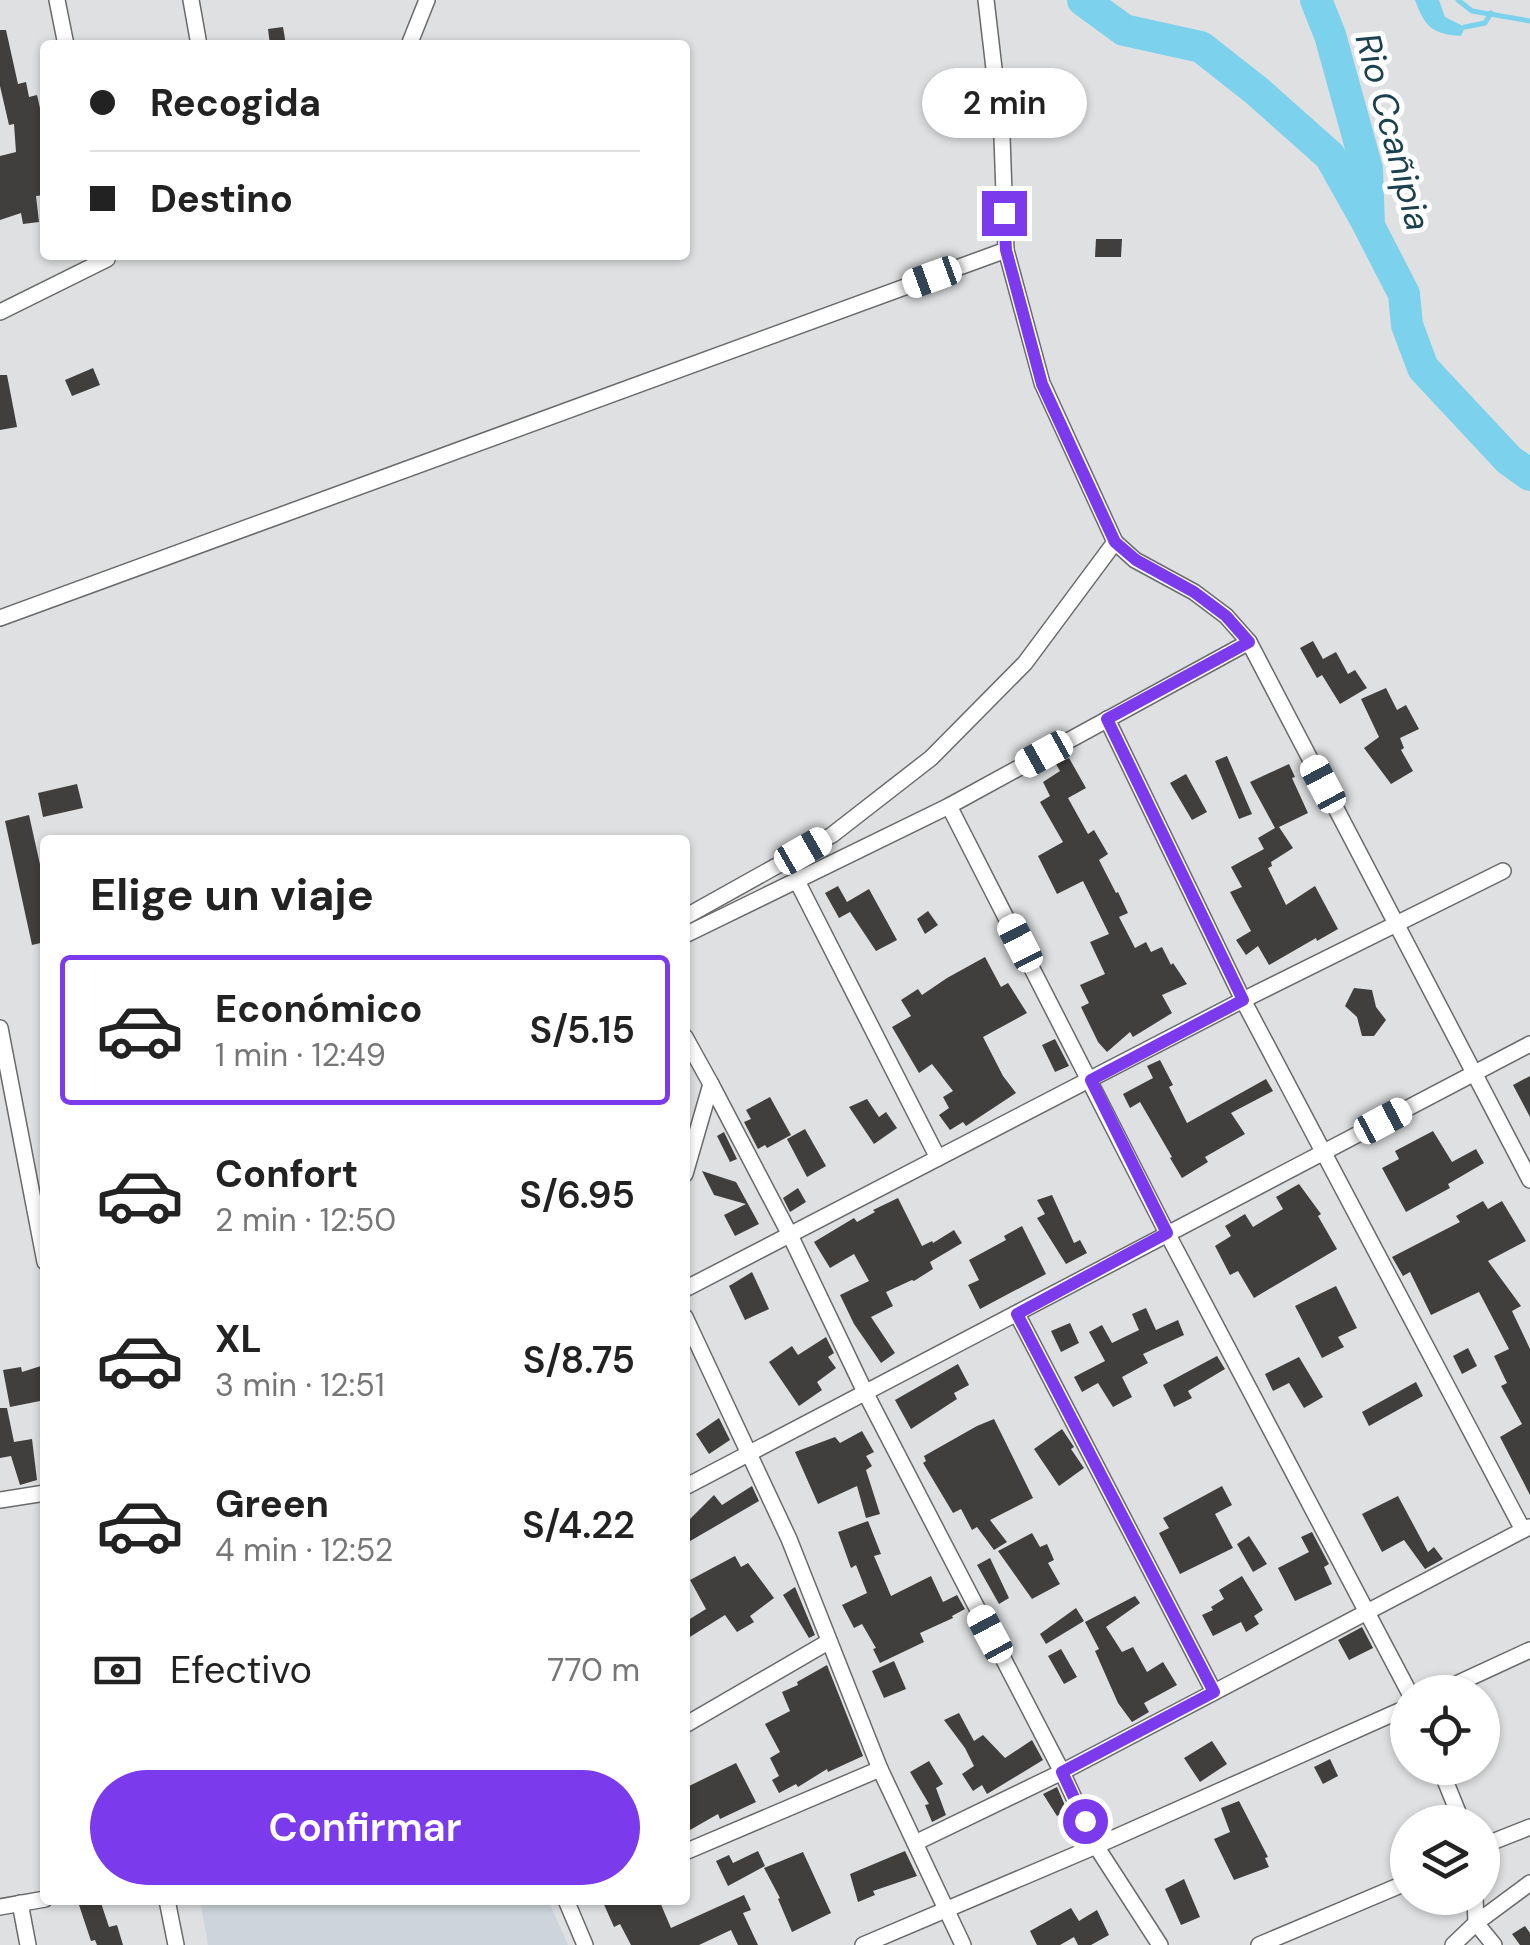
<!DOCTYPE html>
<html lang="es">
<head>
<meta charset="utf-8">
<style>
	body { margin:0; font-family:"DM Sans",sans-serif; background:#f6f6f6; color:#222; height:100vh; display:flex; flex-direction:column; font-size:38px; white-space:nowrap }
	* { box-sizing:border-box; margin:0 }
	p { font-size:32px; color:#767676 }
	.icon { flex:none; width:55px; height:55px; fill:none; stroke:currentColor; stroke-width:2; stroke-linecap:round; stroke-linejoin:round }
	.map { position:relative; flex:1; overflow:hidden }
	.details { position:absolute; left:40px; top:835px; width:650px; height:1070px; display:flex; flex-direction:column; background:#fff; border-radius:10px; box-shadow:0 2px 8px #0004 }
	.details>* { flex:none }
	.guide { position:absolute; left:40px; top:40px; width:650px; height:220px; border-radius:10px; box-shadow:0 2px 8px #0004; display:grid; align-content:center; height:220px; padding:0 50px; background:#fff }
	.fabs { position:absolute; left:1390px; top:1675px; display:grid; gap:20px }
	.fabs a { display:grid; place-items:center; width:110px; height:110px; border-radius:50%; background:#fff; box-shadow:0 2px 8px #0004; font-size:50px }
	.end { position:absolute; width:45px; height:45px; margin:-22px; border:12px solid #7c3aed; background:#fff; box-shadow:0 0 0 5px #fff }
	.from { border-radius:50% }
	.bubble { position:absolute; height:70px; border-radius:35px; background:#fff; box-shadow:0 2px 8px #0004; font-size:32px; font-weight:600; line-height:70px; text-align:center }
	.car { position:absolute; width:30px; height:60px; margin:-30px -15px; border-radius:12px; box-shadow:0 0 8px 2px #0007; background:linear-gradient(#fff 24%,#345 0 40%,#fff 0 76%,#345 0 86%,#fff 0) }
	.guide b { display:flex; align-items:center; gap:35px; height:95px; font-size:38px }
	.guide b+b { border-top:2px solid #e0e0e0 }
	.guide i { width:25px; height:25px; background:#222 }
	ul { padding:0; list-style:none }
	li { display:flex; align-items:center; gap:30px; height:150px; margin:0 20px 15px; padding:0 30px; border:5px solid transparent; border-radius:10px }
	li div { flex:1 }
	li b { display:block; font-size:38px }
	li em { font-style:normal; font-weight:600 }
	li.active { border-color:#7c3aed }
	li>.icon { width:90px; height:90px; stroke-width:1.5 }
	h2 { padding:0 50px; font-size:45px; line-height:120px }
	.pay { display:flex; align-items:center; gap:25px; height:110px; padding:0 50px; font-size:38px }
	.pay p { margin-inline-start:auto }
	.button { display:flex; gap:20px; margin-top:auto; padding:20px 50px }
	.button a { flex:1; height:115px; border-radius:60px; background:#7c3aed; color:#fff; font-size:40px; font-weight:600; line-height:115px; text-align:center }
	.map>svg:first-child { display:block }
	.built { fill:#cdd4db }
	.water { fill:#7cd2ed }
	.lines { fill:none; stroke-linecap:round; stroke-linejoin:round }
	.stream { stroke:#7cd2ed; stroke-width:5 }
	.river { stroke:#7cd2ed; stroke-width:32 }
	.building { fill:#403f3e }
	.street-casing { stroke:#696a6b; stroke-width:18 }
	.street { stroke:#fff; stroke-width:15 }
	.route { stroke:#7c3aed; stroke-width:12 }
	.labels { text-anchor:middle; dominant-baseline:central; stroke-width:10; stroke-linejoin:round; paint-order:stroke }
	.water-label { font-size:35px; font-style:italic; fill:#1a414d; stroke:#fff }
</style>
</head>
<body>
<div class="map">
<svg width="1530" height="1945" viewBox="0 0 1530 1945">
	<rect width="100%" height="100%" fill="#dfe0e1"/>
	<!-- built -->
	<path class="built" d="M200 1900H548L568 1945H208Z"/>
	<!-- water -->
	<path class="water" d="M1415 0H1439L1445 17 1465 27 1461 36C1432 34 1425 27 1415 0Z"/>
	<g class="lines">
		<!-- stream -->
		<g class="stream">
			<path d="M1458 0 1472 11 1530 21"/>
			<path d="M1465 27 1485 23 1491 13"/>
		</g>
		<!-- river -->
		<g class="river">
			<path d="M1083 0 1124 30 1201 47 1257 91 1330 156 1367 222"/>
			<path d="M1316 0 1330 35 1367 169 1369 226 1404 294 1407 325 1423 368 1509 460 1530 475"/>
		</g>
	</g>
	<!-- building -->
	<g class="building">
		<path d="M283 27 286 45H270L268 29Z"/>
		<path d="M0 30H6L18 84 26 82 29 97 37 95 45 130V195L36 196 39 222 23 224 21 213 0 220V156L16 152 14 124 9 125 0 86Z"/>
		<path d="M1096 239H1122L1121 257H1095Z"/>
		<path d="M93 368 100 385 72 396 65 380Z"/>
		<path d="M0 375H7L17 427 0 430Z"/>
		<path d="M1313 641 1323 659 1336 652 1348 674 1355 670 1367 688 1340 704 1322 675 1317 678 1300 648Z"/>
		<path d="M1386 688 1397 710 1406 705 1419 729 1400 738 1404 748 1401 750 1413 771 1391 784 1364 748 1379 737 1361 699Z"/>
		<path d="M1227 756 1252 814 1239 819 1215 761Z"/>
		<path d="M1069 758 1086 788 1068 798 1088 834 1094 830 1108 854 1099 860 1116 893 1118 892 1128 913 1119 917 1135 948 1146 942 1151 952 1162 947 1171 965 1173 963 1187 984 1162 995 1172 1013 1133 1037 1130 1032 1107 1052 1098 1042 1081 1007 1089 1003 1080 985 1105 974 1090 942 1109 934 1083 881 1057 894 1038 856 1063 842 1040 802 1050 796 1043 782 1060 771 1056 764Z"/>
		<path d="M1289 764 1295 777 1292 778 1308 813 1279 827 1293 848 1271 862 1272 866 1268 868 1286 905 1315 886 1338 929 1317 941 1316 938 1269 965 1258 946 1246 955 1236 940 1251 931 1230 892 1242 887 1231 867 1264 849 1258 838 1275 828 1250 782Z"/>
		<path d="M1186 774 1207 812 1192 820 1170 783Z"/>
		<path d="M77 784 83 808 43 817 38 793Z"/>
		<path d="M29 815 45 887V942L32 945 5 821Z"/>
		<path d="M838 886 847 902 869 889 897 940 876 951 850 912 839 918 825 893Z"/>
		<path d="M928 911 938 925 925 934 917 919Z"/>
		<path d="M985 957 1001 987 1008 983 1027 1013 983 1037 1003 1076 1016 1093 966 1126 963 1122 950 1130 939 1115 949 1108 943 1097 953 1091 932 1064 919 1073 892 1027 911 1016 901 1000 918 989 922 995 947 978Z"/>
		<path d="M1354 988 1372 990 1376 1007 1386 1020 1374 1036H1362L1357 1017 1345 1006Z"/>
		<path d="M1055 1039 1069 1066 1055 1072 1042 1045Z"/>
		<path d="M1160 1060 1173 1085 1169 1087 1187 1123 1266 1079 1273 1091 1231 1113 1245 1134 1205 1157 1208 1162 1182 1178 1170 1158 1172 1157 1140 1102 1130 1108 1123 1094 1153 1078 1147 1066Z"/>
		<path d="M1530 1076V1117L1513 1085Z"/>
		<path d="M770 1097 791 1135 767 1148 765 1145 758 1149 744 1122 751 1119 746 1110Z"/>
		<path d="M867 1099 879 1117 886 1112 897 1128 874 1144 849 1107Z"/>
		<path d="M805 1129 826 1166 807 1177 787 1139Z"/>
		<path d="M1433 1131 1452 1162 1476 1149 1484 1163 1448 1184 1450 1188 1406 1212 1382 1168 1399 1159 1395 1151Z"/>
		<path d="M724 1132 737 1159 730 1162 717 1136Z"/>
		<path d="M702 1171 736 1182 759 1224 735 1236 724 1215 746 1204 714 1195Z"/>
		<path d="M1299 1184 1321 1214 1318 1216 1337 1249 1254 1298 1238 1271 1230 1275 1215 1246 1231 1236 1225 1226 1245 1214 1253 1227 1283 1209 1276 1197Z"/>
		<path d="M798 1188 806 1202 790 1212 783 1198Z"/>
		<path d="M1052 1195 1074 1243 1080 1240 1087 1253 1066 1264 1037 1218 1045 1214 1037 1200Z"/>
		<path d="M898 1198 922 1246 932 1241 933 1243 954 1230 962 1243 930 1262 933 1269 914 1281 912 1280 886 1292 893 1306 871 1317 895 1353 881 1363 854 1324 840 1295 869 1281 854 1254 830 1268 814 1242 854 1218 857 1222 875 1212 873 1210Z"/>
		<path d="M1483 1201 1488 1209 1502 1201 1526 1241 1488 1261 1521 1306 1512 1311 1530 1349V1495L1500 1437 1522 1424 1501 1386 1507 1383 1494 1356 1509 1349 1479 1292 1431 1315 1410 1272 1403 1276 1392 1257 1460 1222 1456 1216Z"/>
		<path d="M1022 1226 1046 1274 980 1309 968 1285 979 1280 969 1260 1006 1240 1004 1236Z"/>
		<path d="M752 1272 769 1309 745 1320 729 1286Z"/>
		<path d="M1336 1286 1357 1328 1338 1337 1344 1347 1322 1358 1295 1306Z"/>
		<path d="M1146 1308 1156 1330 1178 1320 1184 1335 1143 1354 1148 1363 1122 1377 1132 1397 1113 1407 1098 1383 1082 1392 1074 1377 1105 1361 1089 1332 1102 1325 1112 1343 1139 1330 1132 1314Z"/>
		<path d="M1070 1323 1079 1343 1061 1352 1051 1331Z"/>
		<path d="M826 1337 834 1353 828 1357 836 1368 817 1382 822 1390 799 1406 769 1362 792 1346 798 1355Z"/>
		<path d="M1468 1348 1477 1366 1462 1374 1453 1356Z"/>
		<path d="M1217 1356 1225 1369 1188 1391 1192 1398 1174 1407 1163 1385Z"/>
		<path d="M1299 1357 1323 1397 1304 1408 1289 1383 1273 1391 1265 1374Z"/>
		<path d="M958 1364 969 1385 954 1393 957 1399 911 1429 895 1400Z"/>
		<path d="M41 1366 45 1379V1400L10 1407 3 1370 21 1367 22 1372Z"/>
		<path d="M1416 1382 1423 1396 1369 1426 1362 1412Z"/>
		<path d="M0 1408H7L14 1442 32 1439 37 1480 20 1485 11 1456 0 1458Z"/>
		<path d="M719 1418 730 1440 709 1454 696 1434Z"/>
		<path d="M994 1419 1033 1498 990 1520 1007 1542 994 1550 977 1527 972 1530 961 1509 953 1513 923 1463 926 1461 924 1456 977 1426Z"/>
		<path d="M1062 1429 1074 1447 1071 1449 1084 1468 1059 1486 1034 1449Z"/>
		<path d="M862 1431 874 1452 866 1456 872 1466 866 1470 880 1514 866 1518 857 1486 818 1504 795 1452 835 1437 840 1443Z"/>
		<path d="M752 1486 759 1501 685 1544V1524L714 1495 722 1505Z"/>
		<path d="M1222 1486 1232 1505 1215 1514 1233 1548 1180 1574 1159 1533 1169 1528 1163 1518Z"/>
		<path d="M1398 1496 1428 1552 1434 1547 1443 1559 1425 1569 1404 1540 1382 1552 1362 1514Z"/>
		<path d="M868 1521 881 1554 874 1556 891 1596 931 1576 943 1602 957 1595 965 1609 952 1616 953 1618 920 1633 924 1642 880 1663 873 1649 876 1648 862 1624 854 1628 842 1605 867 1593 856 1565 851 1568 838 1532Z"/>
		<path d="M1312 1532 1329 1564 1324 1567 1332 1584 1295 1601 1278 1568 1309 1552 1301 1537Z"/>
		<path d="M1032 1533 1040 1547 1047 1544 1054 1560 1048 1563 1060 1584 1032 1599 998 1551Z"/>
		<path d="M1249 1536 1267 1564 1253 1572 1237 1544Z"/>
		<path d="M735 1556 741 1567 748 1563 774 1598 750 1616 754 1622 737 1632 725 1615 685 1640V1622L706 1609 690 1580Z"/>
		<path d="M990 1558 1009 1598 999 1604 977 1565Z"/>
		<path d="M1242 1576 1263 1610 1254 1616 1259 1624 1246 1632 1241 1622 1213 1636 1202 1615 1213 1610 1211 1607 1224 1599 1219 1590Z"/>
		<path d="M795 1587 815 1635 809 1638 783 1595Z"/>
		<path d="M1135 1596 1140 1603 1106 1627 1122 1652 1133 1647 1147 1672 1163 1662 1177 1685 1144 1703 1149 1712 1132 1722 1118 1703 1095 1651 1099 1649 1085 1622Z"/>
		<path d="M1076 1608 1084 1621 1046 1644 1040 1634Z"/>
		<path d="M1362 1627 1373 1648 1349 1660 1338 1640Z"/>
		<path d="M1061 1649 1077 1677 1064 1684 1048 1656Z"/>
		<path d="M894 1661 906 1689 884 1698 872 1671Z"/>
		<path d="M827 1665 863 1756 828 1772 827 1769 798 1787 796 1784 779 1793 772 1780 779 1776 770 1758 780 1752 765 1724 790 1711 782 1692 798 1685 797 1682Z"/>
		<path d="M959 1713 974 1741 983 1735 1005 1758 1032 1740 1043 1760 987 1794 982 1785 973 1791 962 1774 974 1766 965 1748 944 1720Z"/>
		<path d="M1212 1741 1227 1764 1200 1782 1184 1758Z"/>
		<path d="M1330 1759 1338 1776 1323 1784 1314 1767Z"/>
		<path d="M929 1761 943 1784 936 1788 946 1815 932 1822 925 1805 929 1804 910 1772Z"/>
		<path d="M736 1763 756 1802 720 1819 718 1814 690 1830 685 1821V1788Z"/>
		<path d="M1057 1787 1067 1810 1057 1816 1043 1794Z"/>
		<path d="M1239 1801 1268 1857 1265 1858 1269 1867 1234 1880 1214 1839 1230 1832 1221 1808Z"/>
		<path d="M758 1851 765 1866 728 1886 716 1861 729 1855 733 1863Z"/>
		<path d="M905 1851 917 1876 873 1891 875 1895 858 1902 850 1874Z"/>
		<path d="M803 1852 831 1913 792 1932 778 1899 780 1898 764 1868Z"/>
		<path d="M1184 1879 1200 1917 1181 1925 1165 1889Z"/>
		<path d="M744 1895 751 1910 743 1913 758 1945H738L731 1930 699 1945H631L620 1924 614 1927 602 1900H659L671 1928Z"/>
		<path d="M94 1900H100L109 1927 117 1925 123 1945H97L95 1940 91 1941 79 1905Z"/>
		<path d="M1071 1908 1079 1921 1097 1910 1109 1935 1091 1945H1078L1074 1937 1060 1945H1037L1030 1931Z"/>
		<path d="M1525 1926 1530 1933V1945H1520L1512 1934Z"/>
	</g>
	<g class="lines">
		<defs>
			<g id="street">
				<path d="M57 0 66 45"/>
				<path d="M191 0 199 45"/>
				<path d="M409 45 427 0"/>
				<path d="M0 312 107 259 106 255"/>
				<path d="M1115 542 1135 560 1194 592 1226 616 1249 642 1530 1180"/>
				<path d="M0 618 1006 250"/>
				<path d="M1107 719 1243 1000 1523 1530"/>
				<path d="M949 806 1167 1233 1409 1692"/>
				<path d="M797 881 938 1158"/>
				<path d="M685 917 832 835 931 758 1025 663 1115 542 1042 383 1006 250 1002 137 986 0"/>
				<path d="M685 935 949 806 1249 642"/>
				<path d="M0 1028 45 1262"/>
				<path d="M685 1037 711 1084"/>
				<path d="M685 1174 711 1084 789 1233 865 1392 1062 1772 1096 1846 1160 1945"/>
				<path d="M685 1289 1243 1000 1503 871"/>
				<path d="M1017 1314 1214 1692"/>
				<path d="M685 1317 789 1539 880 1769 963 1945"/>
				<path d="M685 1487 1530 1044"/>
				<path d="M0 1500 45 1493"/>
				<path d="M1439 1692 1530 1650"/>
				<path d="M685 1725 828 1642"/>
				<path d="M1440 1768 1462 1822"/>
				<path d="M915 1843 1062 1772 1529 1527"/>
				<path d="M1482 1846 1530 1827"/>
				<path d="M685 1852 880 1769"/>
				<path d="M1475 1898 1476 1923 1494 1945"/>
				<path d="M167 1900 176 1945"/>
				<path d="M566 1900 585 1945"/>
				<path d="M20 1903 28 1945"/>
				<path d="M0 1907 45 1899"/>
				<path d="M863 1945 1096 1846 1408 1707"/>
				<path d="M1259 1945 1408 1882"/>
				<path d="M1453 1945 1476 1923 1530 1883"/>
			</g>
		</defs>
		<!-- street casing -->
		<use href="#street" class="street-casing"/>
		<!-- street -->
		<use href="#street" class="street"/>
	</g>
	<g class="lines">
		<!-- route -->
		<path class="route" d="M1004 213 1006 250 1042 384 1115 542 1136 560 1194 592 1226 616 1249 642 1107 719 1243 1000 1091 1080 1167 1233 1017 1314 1214 1692 1062 1772 1085 1821"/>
	</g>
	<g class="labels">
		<!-- water labels -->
		<g class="water-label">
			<text transform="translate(1393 132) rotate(75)">Rio Ccañipia</text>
		</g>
	</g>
</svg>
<div class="fabs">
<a><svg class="icon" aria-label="locate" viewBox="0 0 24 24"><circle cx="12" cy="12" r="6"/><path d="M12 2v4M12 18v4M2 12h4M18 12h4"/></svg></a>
<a><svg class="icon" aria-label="layers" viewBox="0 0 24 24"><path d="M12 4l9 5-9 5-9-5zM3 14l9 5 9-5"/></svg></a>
</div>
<i class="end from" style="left:1085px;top:1821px"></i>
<i class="end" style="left:1004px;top:213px"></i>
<div class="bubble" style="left:922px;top:68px;width:165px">2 min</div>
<i class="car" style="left:932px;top:277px;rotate:250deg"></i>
<i class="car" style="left:1044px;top:754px;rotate:241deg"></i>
<i class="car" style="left:1323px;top:784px;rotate:332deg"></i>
<i class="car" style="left:803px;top:851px;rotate:60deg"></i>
<i class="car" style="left:1020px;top:943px;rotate:333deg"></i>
<i class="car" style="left:1383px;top:1121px;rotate:62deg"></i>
<i class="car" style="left:990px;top:1634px;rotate:332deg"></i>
<div class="guide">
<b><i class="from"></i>Recogida</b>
<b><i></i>Destino</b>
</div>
<section class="details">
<h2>Elige un viaje</h2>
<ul>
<li class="active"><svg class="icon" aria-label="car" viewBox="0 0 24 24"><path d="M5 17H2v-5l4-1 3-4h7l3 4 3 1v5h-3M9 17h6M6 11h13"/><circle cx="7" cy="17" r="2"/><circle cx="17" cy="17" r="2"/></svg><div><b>Económico</b><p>1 min · 12:49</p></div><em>S/5.15</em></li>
<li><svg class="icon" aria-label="car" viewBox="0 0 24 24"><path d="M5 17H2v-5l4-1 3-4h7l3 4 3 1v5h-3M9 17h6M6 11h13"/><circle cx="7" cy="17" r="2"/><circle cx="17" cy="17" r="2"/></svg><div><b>Confort</b><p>2 min · 12:50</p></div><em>S/6.95</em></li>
<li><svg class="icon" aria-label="car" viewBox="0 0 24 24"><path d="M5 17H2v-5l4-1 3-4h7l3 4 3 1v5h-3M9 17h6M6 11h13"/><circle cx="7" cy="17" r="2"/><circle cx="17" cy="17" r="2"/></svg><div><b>XL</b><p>3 min · 12:51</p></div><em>S/8.75</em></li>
<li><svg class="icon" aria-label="car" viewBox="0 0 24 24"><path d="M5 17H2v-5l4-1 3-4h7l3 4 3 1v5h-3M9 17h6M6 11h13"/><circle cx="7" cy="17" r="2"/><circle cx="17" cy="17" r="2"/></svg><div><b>Green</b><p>4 min · 12:52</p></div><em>S/4.22</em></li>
</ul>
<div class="pay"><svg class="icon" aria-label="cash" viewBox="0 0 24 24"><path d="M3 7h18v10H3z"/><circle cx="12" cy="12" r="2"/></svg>Efectivo<p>770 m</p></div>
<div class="button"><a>Confirmar</a></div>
</section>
</div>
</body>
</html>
